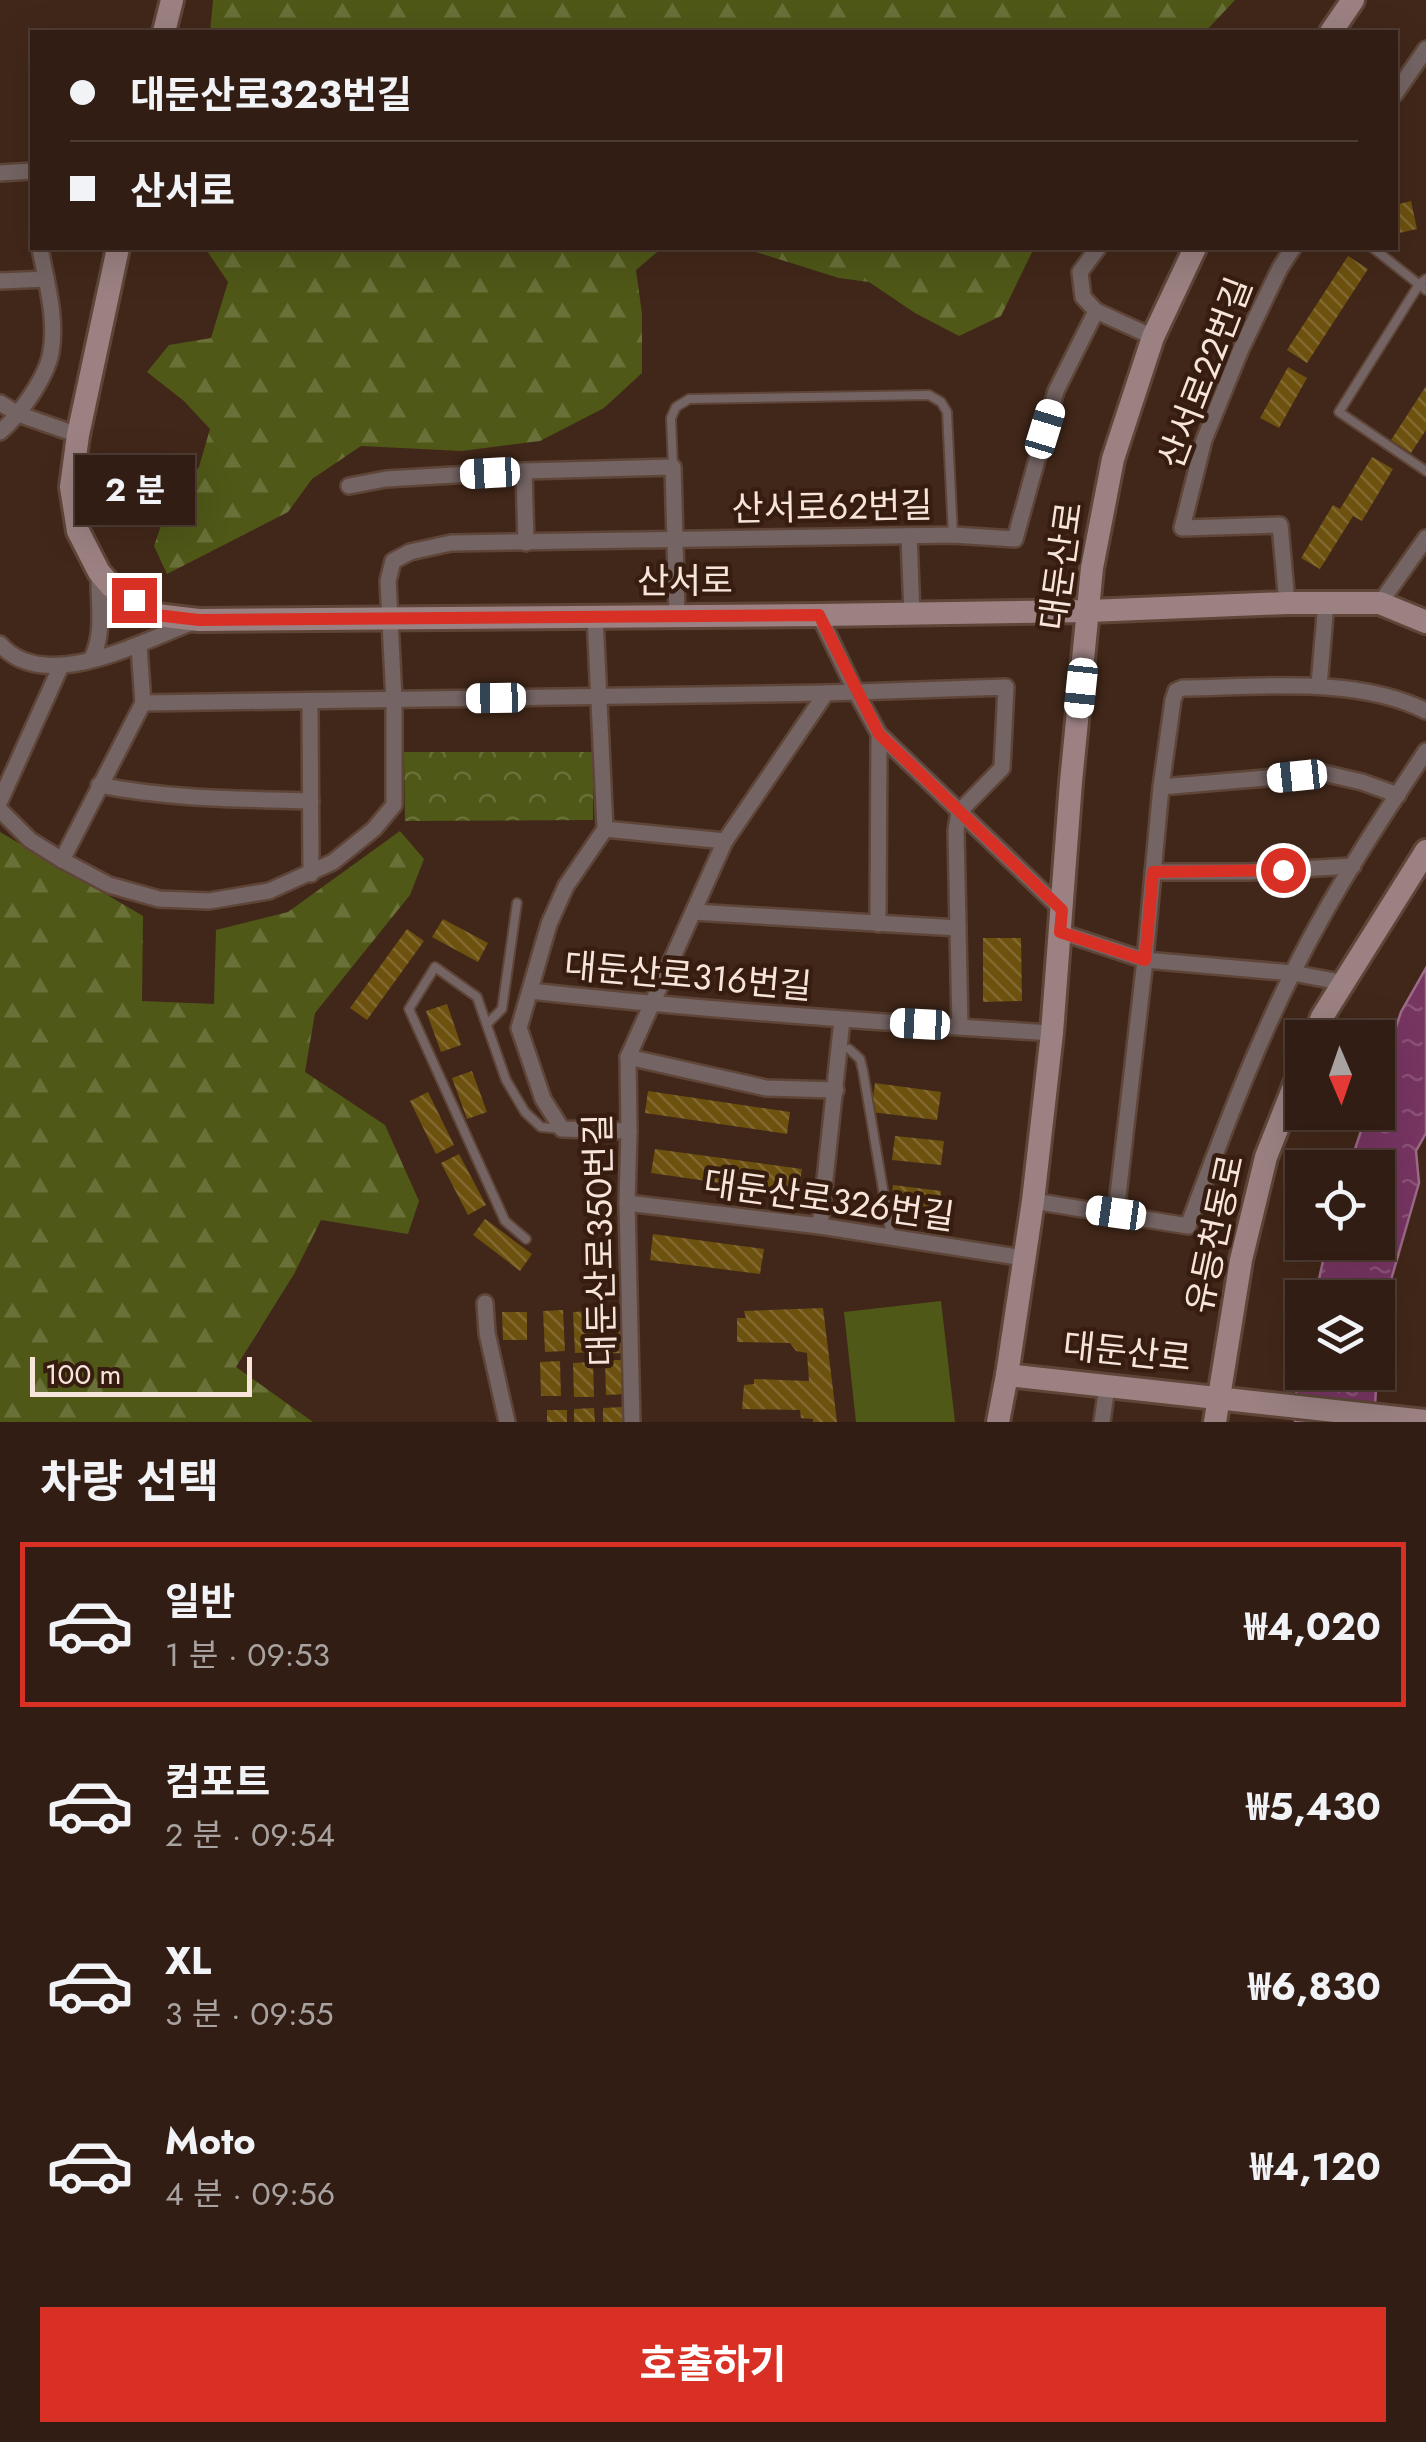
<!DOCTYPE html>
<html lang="ko">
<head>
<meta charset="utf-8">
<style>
	body { margin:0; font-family:Jost,"Noto Sans KR",sans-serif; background:#3d2a21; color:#f1f3f6; height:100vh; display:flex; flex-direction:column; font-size:38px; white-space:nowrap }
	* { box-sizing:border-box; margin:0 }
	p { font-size:32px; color:#a8a2a0 }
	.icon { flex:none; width:55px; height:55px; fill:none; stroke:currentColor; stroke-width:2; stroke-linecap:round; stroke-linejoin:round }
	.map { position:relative; height:1422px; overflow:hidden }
	.side { display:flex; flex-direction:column; background:#311d13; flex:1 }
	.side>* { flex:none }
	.banner { position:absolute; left:30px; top:30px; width:1368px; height:220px; border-radius:0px; box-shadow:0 10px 40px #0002,0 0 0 2px #4c3b33; display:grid; align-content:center; height:220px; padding:0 40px; background:#311d13 }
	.needle { width:65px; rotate:178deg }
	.buttons { position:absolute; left:1285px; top:1020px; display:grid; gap:20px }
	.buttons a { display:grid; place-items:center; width:110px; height:110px; border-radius:0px; background:#311d13; box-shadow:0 10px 40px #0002,0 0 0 2px #4c3b33; font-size:50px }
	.scale { position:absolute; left:30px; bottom:25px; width:222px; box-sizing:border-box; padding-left:10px; border:5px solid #f7e5dc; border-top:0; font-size:28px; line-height:35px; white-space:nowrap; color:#f7e5dc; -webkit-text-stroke:8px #371d0f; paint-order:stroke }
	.end { position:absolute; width:45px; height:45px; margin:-22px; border:12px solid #d93025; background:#fff; box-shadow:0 0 0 5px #fff }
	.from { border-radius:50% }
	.bubble { position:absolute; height:70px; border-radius:0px; background:#311d13; box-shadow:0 10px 40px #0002,0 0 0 2px #4c3b33; font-size:32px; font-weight:700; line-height:70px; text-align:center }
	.car { position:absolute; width:30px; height:60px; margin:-30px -15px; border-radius:12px; box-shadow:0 0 8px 2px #0007; background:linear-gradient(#fff 24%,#345 0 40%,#fff 0 76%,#345 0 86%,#fff 0) }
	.banner b { display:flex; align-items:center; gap:35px; height:95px; font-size:38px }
	.banner b+b { border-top:2px solid #4c3b33 }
	.banner i { width:25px; height:25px; background:#f1f3f6 }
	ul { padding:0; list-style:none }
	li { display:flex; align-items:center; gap:30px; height:165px; margin:0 20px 15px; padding:0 20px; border:5px solid transparent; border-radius:0px }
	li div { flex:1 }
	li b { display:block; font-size:38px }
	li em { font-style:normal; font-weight:700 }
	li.on { border-color:#d93025 }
	li>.icon { width:90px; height:90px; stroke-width:1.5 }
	h2 { padding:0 40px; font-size:45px; line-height:120px }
	.cta { display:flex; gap:20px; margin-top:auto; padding:20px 40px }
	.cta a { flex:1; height:115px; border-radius:0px; background:#d93025; color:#fff; font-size:40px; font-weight:700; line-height:115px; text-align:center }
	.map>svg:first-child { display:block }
	.forest { fill:url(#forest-firs) }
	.park { fill:url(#park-crowns) }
	.pitch { fill:#4f5817 }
	.water { fill:url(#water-ripples); stroke:#9d6a87; stroke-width:2.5 }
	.building { fill:url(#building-back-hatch) }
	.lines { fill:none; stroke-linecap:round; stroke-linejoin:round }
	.lane-casing { stroke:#5e4538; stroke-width:12 }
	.street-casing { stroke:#5e4538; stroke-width:20 }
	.secondary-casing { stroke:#5e4538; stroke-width:28 }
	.lane { stroke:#746464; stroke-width:8 }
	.street { stroke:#746464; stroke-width:15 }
	.secondary { stroke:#9b8182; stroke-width:22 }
	.route { stroke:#d93025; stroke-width:12 }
	.labels { text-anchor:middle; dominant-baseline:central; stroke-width:9; stroke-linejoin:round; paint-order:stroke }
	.street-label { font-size:35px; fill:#f7e5dc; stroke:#371d0f }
</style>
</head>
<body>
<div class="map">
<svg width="1426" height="1422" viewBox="0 0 1426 1422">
	<defs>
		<pattern id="forest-firs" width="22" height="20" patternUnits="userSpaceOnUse" patternTransform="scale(2.5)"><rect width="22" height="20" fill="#4f5817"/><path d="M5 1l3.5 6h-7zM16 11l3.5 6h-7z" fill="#697038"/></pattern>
		<pattern id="park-crowns" width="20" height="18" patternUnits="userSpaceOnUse" patternTransform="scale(2.5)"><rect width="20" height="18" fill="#4f5817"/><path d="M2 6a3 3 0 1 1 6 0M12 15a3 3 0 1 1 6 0" fill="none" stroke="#697038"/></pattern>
		<pattern id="water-ripples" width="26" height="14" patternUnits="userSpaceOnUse" patternTransform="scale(2.5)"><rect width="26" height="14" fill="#773562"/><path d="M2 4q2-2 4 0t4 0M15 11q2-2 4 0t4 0" fill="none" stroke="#8b5278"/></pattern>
		<pattern id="building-back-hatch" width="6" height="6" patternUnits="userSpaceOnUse" patternTransform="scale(2.5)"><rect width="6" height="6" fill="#6d510f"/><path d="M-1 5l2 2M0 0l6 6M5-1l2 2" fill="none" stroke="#836a31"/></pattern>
	</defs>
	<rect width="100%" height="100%" fill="#412719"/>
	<!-- forest -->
	<g class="forest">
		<path d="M213 0H1235L1205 32H210Z"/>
		<path d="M205 248H662L636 270 642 314V373L604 408 540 441 462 451 361 446 312 479 288 512 167 574 154 546 169 502 199 467 210 429 184 401 147 372 169 345 211 338 228 282Z"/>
		<path d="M743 248H1034L1001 316 959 336 915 313 869 282 839 278Z"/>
		<path d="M400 831 424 859 410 895 315 1013 305 1072 385 1125 419 1201 408 1234 321 1220 294 1274 236 1367 313 1422H0V832L143 916 142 1001 214 1004 216 930 288 912Z"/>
	</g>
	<!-- park -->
	<path class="park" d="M404 752H593V820L405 821Z"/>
	<!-- pitch -->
	<path class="pitch" d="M941 1301 955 1422H856L844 1312Z"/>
	<!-- water -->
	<g class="water">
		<path d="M1426 968V1133L1416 1151 1419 1183 1389 1287 1378 1367V1298L1315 1297 1327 1243 1378 1242V1168L1349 1167 1367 1113 1378 1112V1081L1401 1012Z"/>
		<path d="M1302 1354V1372L1377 1373 1374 1422H1295L1297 1376Z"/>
	</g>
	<!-- building -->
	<g class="building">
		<path d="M1411 201 1417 229 1395 234V205Z"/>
		<path d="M1348 256 1368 269 1307 363 1287 350Z"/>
		<path d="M1288 367 1307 378 1279 428 1260 418Z"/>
		<path d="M1426 386V430L1411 453 1391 440Z"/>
		<path d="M1372 457 1393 469 1362 521 1353 516 1320 569 1301 558 1333 505 1340 509Z"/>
		<path d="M443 919 488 943 478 962 432 937Z"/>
		<path d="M407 929 424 941 367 1020 350 1008Z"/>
		<path d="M983 938H1021L1022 1001 983 1002Z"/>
		<path d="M447 1004 461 1045 441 1052 426 1011Z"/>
		<path d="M472 1071 487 1112 467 1119 452 1078Z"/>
		<path d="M875 1083 941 1092 937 1120 871 1112Z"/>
		<path d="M648 1091 790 1112 787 1134 645 1113Z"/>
		<path d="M428 1092 454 1145 436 1154 410 1101Z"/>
		<path d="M895 1136 944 1141 941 1165 892 1160Z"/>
		<path d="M655 1149 802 1169 798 1194 651 1173Z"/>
		<path d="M459 1154 486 1205 468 1215 441 1163Z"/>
		<path d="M893 1185 941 1191 939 1215 890 1210Z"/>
		<path d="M485 1219 532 1254 520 1271 473 1235Z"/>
		<path d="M653 1234 764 1249 760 1274 650 1260Z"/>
		<path d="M823 1308 837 1422H813V1419L801 1418 800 1410 742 1409 744 1385 754 1384V1379L809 1381 807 1353 796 1351 790 1343 737 1342V1318H746L744 1311Z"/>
		<path d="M563 1310 565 1351 545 1352 543 1311Z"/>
		<path d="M593 1311 595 1352 575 1353 573 1312Z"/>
		<path d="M502 1312H527V1340H503Z"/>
		<path d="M622 1318V1353L602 1354 601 1319Z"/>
		<path d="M605 1360H625L626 1394 606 1395Z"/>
		<path d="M560 1361 561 1396H541L540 1362Z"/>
		<path d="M593 1362 594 1397H574L573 1363Z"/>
		<path d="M623 1407 624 1422H603V1408Z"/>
		<path d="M594 1408 595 1422H574V1409Z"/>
		<rect x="547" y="1410" width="20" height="12"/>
	</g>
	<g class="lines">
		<defs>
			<g id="lane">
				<path d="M1373 248 1426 290"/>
				<path d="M673 467 671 418 676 407 689 399 929 395 941 402 947 412 953 535"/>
				<path d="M1426 471 1339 412 1420 283 1426 279"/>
				<path d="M487 1024 502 1009 517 903"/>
				<path d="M849 1049 860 1059 863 1071 891 1237"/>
				<path d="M526 1239 505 1221 409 1009 435 967 477 997 506 1080 525 1112 541 1127 562 1129"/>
			</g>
			<g id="street">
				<path d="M1395 94 1426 49"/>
				<path d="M0 173 32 171"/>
				<path d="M1098 248 1080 272 1083 297 1096 311 1153 337"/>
				<path d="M0 281 46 279"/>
				<path d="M0 403 18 414 78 435"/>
				<path d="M0 432C19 416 47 377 51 352 57 318 46 281 40 248"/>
				<path d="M524 471 526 543"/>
				<path d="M349 486 386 479 524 471 673 467 677 616"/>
				<path d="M909 536 912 614"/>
				<path d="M1287 603 1280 525 1182 528 1204 440 1241 349 1280 268 1293 248"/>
				<path d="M1380 603 1426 538"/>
				<path d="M819 615 856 692 879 734 1062 910"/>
				<path d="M595 616 605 829 566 886 549 924 519 1028 543 1099 562 1129 629 1131"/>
				<path d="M0 644C44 695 140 642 191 623"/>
				<path d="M139 646 143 703"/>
				<path d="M92 658C105 632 98 601 99 572"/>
				<path d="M1319 686 1326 603"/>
				<path d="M310 701 311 874"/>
				<path d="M143 703 826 693 1006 687 1002 768 959 812 956 831 960 1027"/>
				<path d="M99 785C168 799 240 799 311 801"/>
				<path d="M1161 787 1323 773 1362 782 1398 795"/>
				<path d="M0 801 60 668"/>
				<path d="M0 810 30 840 62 860 109 885 159 899 209 901 269 891 333 862 374 829 394 805V700L388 581 393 561 410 552 451 543 953 535 1015 539 1056 391 1096 311"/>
				<path d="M605 829 725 841"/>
				<path d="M62 860 143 703"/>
				<path d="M1153 872H1248L1353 866"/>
				<path d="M694 912 958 928"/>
				<path d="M878 924 879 734"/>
				<path d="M1060 932 1145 960 1293 973 1345 983"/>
				<path d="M530 991C703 1010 877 1022 1052 1033"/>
				<path d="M628 1057 766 1088 836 1090"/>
				<path d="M1033 1201 1188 1226C1227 1122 1266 1017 1321 919 1353 861 1390 806 1426 751"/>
				<path d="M627 1203 820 1226 1023 1258"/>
				<path d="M1116 1213 1145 960 1161 787 1173 700 1176 691 1183 688C1258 687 1358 676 1426 711"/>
				<path d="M820 1226 842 1020"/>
				<path d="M485 1303 487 1333 507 1422"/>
				<path d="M632 1422 627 1203 629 1131 628 1057 725 841 826 693"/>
				<path d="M1102 1422 1107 1386"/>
			</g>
			<g id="secondary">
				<path d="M164 32 172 0"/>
				<path d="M1331 32 1353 0"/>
				<path d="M118 248 78 435 71 487 78 531 99 572 111 586 156 615 199 620 819 615 1089 611 1287 603H1380L1426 622"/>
				<path d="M1314 1038 1322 1017 1426 851"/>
				<path d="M1007 1375 1426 1421"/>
				<path d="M998 1422 1007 1375 1033 1201 1052 1033 1071 782 1092 568 1113 459 1153 337 1195 248"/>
				<path d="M1215 1422 1241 1260 1266 1157 1302 1066"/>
			</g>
		</defs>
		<!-- lane casing -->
		<use href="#lane" class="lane-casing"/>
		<!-- street casing -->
		<use href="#street" class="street-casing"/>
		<!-- secondary casing -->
		<use href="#secondary" class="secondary-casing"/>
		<!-- lane -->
		<use href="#lane" class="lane"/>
		<!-- street -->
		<use href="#street" class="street"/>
		<!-- secondary -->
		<use href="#secondary" class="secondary"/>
	</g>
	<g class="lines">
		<!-- route -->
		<path class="route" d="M134 600 156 615 199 620 819 615 879 734 1062 910 1060 932 1145 960 1153 872 1283 870"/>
	</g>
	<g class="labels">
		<!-- street labels -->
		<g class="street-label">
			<text transform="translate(1205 373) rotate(-69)">산서로22번길</text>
			<text transform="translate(832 507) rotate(-1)">산서로62번길</text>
			<text transform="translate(1061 566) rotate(-82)">대둔산로</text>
			<text x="685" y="581">산서로</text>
			<text transform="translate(688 976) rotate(5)">대둔산로316번길</text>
			<text transform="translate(829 1200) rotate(8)">대둔산로326번길</text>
			<text transform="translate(1215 1234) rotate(-78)">유등천동로</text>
			<text transform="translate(600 1240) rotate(-91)">대둔산로350번길</text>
			<text transform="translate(1127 1352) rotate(6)">대둔산로</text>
		</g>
	</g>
</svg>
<div class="buttons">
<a><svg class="needle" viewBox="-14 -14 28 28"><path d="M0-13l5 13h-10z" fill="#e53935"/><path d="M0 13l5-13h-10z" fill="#a8a2a0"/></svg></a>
<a><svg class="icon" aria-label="locate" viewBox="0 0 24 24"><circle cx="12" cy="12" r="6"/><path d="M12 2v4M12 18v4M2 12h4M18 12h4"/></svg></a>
<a><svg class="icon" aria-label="layers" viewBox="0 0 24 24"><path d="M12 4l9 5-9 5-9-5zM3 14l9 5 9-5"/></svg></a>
</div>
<div class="scale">100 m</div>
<i class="end from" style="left:1283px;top:870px"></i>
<i class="end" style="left:134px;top:600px"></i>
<div class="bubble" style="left:75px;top:455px;width:120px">2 분</div>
<i class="car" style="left:1045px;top:429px;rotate:17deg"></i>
<i class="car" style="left:490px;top:473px;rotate:267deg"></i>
<i class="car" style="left:1081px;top:688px;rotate:186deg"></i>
<i class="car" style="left:496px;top:698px;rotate:269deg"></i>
<i class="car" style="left:1297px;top:776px;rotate:264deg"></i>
<i class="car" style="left:920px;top:1024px;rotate:273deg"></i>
<i class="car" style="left:1116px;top:1213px;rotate:278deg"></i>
<div class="banner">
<b><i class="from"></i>대둔산로323번길</b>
<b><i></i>산서로</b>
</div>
</div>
<section class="side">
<h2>차량 선택</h2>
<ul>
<li class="on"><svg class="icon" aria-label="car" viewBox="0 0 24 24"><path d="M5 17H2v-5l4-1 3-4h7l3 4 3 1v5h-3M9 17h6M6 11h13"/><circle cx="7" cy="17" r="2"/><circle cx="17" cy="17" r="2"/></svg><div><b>일반</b><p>1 분 · 09:53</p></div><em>₩4,020</em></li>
<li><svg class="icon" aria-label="car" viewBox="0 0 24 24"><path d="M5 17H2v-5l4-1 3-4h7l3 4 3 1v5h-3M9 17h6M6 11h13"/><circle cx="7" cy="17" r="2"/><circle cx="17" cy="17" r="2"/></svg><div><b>컴포트</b><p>2 분 · 09:54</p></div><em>₩5,430</em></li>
<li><svg class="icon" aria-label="car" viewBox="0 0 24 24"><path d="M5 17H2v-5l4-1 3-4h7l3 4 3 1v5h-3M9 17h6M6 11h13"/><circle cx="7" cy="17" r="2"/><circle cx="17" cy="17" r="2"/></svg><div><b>XL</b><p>3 분 · 09:55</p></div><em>₩6,830</em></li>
<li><svg class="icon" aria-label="car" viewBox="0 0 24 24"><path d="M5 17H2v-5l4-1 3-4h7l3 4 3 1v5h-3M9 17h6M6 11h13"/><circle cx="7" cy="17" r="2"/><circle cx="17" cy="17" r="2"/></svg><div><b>Moto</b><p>4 분 · 09:56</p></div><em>₩4,120</em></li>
</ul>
<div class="cta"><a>호출하기</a></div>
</section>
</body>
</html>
